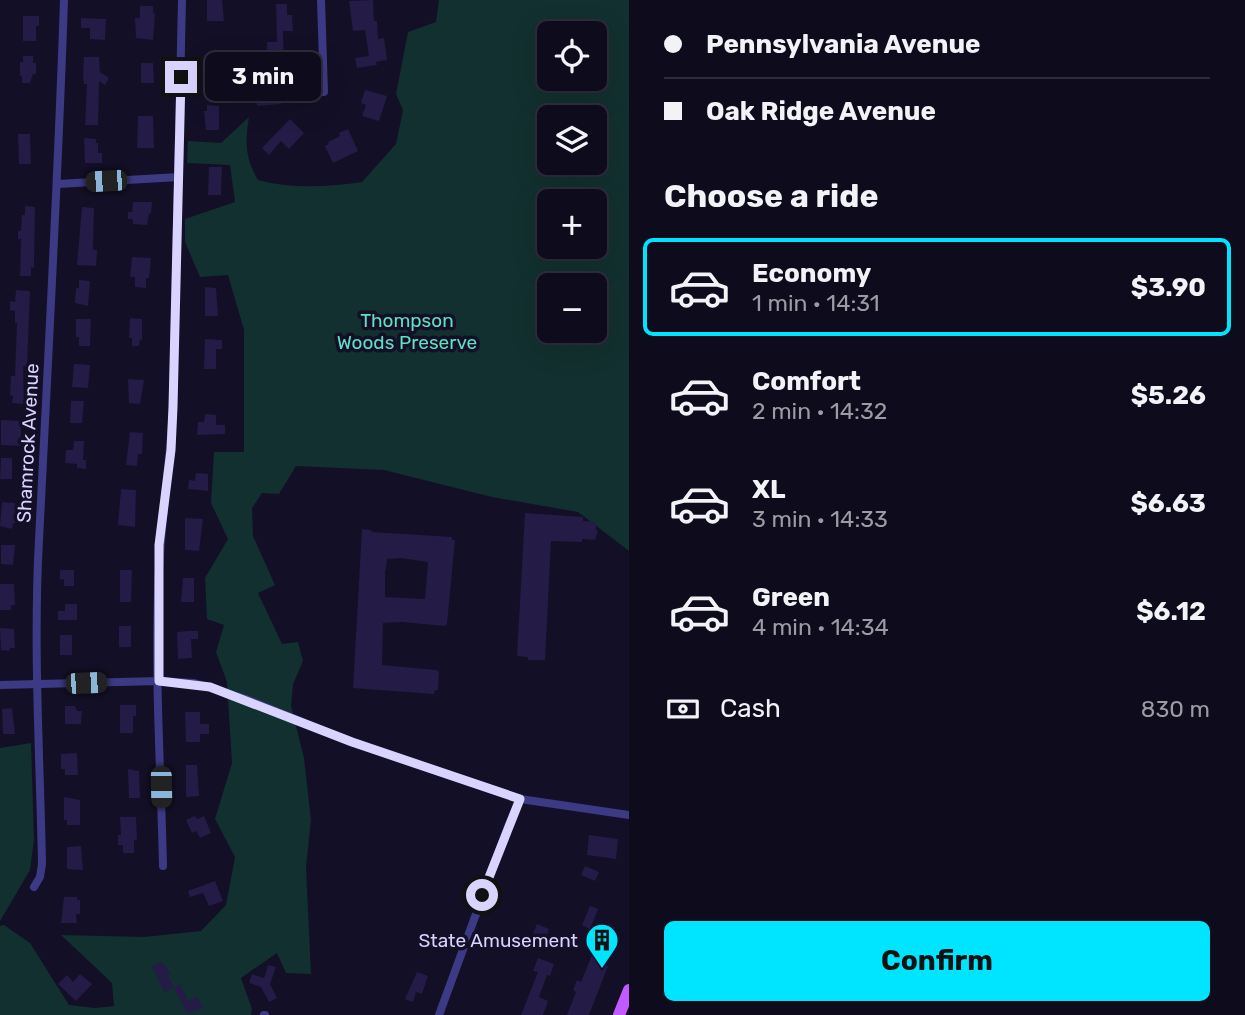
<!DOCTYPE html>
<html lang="en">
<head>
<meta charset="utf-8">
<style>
	body { margin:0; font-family:Rubik,sans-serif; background:#1c1929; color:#f1f3f6; height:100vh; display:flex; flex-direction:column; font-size:26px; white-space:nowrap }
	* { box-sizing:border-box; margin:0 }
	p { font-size:23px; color:#9b9ba3 }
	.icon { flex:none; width:38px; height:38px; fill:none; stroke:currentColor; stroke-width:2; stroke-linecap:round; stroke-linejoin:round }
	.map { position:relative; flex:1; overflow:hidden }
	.sheet { display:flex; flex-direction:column; background:#0e0b1c; width:616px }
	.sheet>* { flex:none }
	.banner { display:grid; align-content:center; height:154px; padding:0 35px; background:#0e0b1c }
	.buttons { position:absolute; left:537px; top:21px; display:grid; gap:14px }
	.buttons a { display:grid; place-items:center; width:70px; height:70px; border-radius:10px; background:#0e0b1c; box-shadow:0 7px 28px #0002,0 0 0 2px #2e2b3b; font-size:35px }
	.end { position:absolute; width:32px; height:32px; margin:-16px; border:9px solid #d9d4ff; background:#111; box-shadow:0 0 0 4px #111 }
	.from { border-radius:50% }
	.bubble { position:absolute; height:49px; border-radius:10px; background:#0e0b1c; box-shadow:0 7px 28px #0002,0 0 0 2px #2e2b3b; font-size:23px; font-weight:700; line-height:49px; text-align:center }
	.car { position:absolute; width:21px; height:42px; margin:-21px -10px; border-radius:9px; box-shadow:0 0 5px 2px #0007; background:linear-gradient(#222 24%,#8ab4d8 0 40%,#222 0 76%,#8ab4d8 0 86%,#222 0) }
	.banner b { display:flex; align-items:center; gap:24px; height:66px; font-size:26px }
	.banner b+b { border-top:2px solid #2e2b3b }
	.banner i { width:18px; height:18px; background:#f1f3f6 }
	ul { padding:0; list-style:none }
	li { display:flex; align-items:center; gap:21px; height:98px; margin:0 14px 10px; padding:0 21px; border:4px solid transparent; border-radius:10px }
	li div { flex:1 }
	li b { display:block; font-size:26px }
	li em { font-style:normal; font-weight:700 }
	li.current { border-color:#00e5ff }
	li>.icon { width:63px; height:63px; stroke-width:1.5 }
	h2 { padding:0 35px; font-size:32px; line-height:84px }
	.pay { display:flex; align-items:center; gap:18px; height:77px; padding:0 35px; font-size:26px }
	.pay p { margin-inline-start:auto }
	.button { display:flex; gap:14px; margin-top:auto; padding:14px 35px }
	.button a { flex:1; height:80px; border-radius:10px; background:#00e5ff; color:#111; font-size:28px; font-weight:700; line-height:80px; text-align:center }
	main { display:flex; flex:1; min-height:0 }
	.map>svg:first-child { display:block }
	.green { fill:#12302f; fill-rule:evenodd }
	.building { fill:#241b47; fill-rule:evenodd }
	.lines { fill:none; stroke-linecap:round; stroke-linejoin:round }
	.minor { stroke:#3d3a85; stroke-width:8 }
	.primary { stroke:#c25bff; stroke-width:12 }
	.route { stroke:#d9d4ff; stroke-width:9 }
	.labels { text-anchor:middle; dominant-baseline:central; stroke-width:7; stroke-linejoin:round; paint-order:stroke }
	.park-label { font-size:19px; fill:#5fe0c0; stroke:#130f26 }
	.street-label { font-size:19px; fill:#d9d4ff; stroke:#130f26 }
	.poi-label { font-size:19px; fill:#d9d4ff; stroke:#130f26; text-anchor:end }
</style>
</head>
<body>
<main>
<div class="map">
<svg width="629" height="1015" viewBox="0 0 629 1015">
	<rect width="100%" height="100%" fill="#130f26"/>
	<!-- green -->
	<g class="green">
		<path d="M439 0H629V551L578 512 492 497 384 470 296 466 279 494 262 493 252 508 253 536 275 585 258 593 282 644 298 642 303 661 293 684 291 706 304 758 311 820 306 867 311 974 286 973 277 953 241 978 252 1009 251 1015H0V926L4 925 30 943 69 1005 95 1008 114 1006 112 983 61 935 144 937 201 931 226 905 235 857 215 819 232 763 227 682 216 652 224 625 207 619 205 578 228 539 211 503 214 452H244V330L228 275 200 277 185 242V219L235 202 230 165 187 163 188 141 221 143 249 117C245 142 245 158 258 180 292 189 328 187 362 182L396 144 403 110 396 94 408 32 436 22ZM550 33H595V79H550ZM550 117H595V163H550ZM550 201H595V247H550ZM550 285H595V331H550Z"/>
		<path d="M31 743 34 840 30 870 0 921V748Z"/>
	</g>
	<!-- building -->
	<g class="building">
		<path d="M207 0H222L224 21H207Z"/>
		<path d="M373 0 374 21H377L378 39 384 38 387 60 376 62 377 65 357 68 355 58 369 56 365 30 353 31 349 1Z"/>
		<path d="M276 4H287V15H292L293 31H283L284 70H275L281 104 257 106 256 97H258L257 90H261L260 81 268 80 267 42H277Z"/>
		<path d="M140 6H153V13H155L153 40 136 38 135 18H140Z"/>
		<path d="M23 16H39V26H36V41H23Z"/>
		<path d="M81 18 106 19 105 40 90 39V28H81Z"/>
		<path d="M23 56H33V63H36V74H33L30 83H22V76H20V62H23Z"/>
		<path d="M84 57H99L100 72 109 78 105 85 99 81 98 125H85L87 84H84L83 76Z"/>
		<path d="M209 57 221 58 220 83 209 82V74H205L206 64H209Z"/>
		<path d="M141 63H153L154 83H141Z"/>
		<path d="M365 90 387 96 379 121 362 116 366 105 361 103Z"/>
		<path d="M207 105 219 106V130H206L204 111H207Z"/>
		<path d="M138 116H153L154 148H137Z"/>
		<path d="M290 119 304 133 289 149 281 141 269 155 262 148Z"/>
		<path d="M348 129 358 151 333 163 325 146 329 144 328 142 340 136 339 133Z"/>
		<path d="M18 134H30L31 164H19Z"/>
		<path d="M84 138 96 139V143H98V153H102V163H85Z"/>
		<path d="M209 167H222L221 195H208Z"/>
		<path d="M133 202H152L151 214 149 213 147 225 133 224V219H128V212H132Z"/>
		<path d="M25 206 35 207 34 268 31 267V276H20L21 239H18V231H21L22 215H25Z"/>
		<path d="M82 207 94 208 93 250H97L96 266 77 265Z"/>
		<path d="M132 257 151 258 149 278H146V288L135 287V277H130Z"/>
		<path d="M79 280 90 281 88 306 75 303 76 288H79Z"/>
		<path d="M205 287 216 288 218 316H205Z"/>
		<path d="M16 290 30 291 27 366H23L24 404 12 403 13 396 10 395 11 376H15L17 323H15V311L10 310V301L15 302Z"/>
		<path d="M130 318 142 319V340L140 339 139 346H132V338H129Z"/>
		<path d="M76 319H91L90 346H79V337H76Z"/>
		<path d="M205 339 222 340V349H216V369H204Z"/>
		<path d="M74 364 90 365 88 388 72 387Z"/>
		<path d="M128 379 144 380 140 404 129 403Z"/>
		<path d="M71 401H84L82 423H70Z"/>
		<path d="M205 414 216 415V425H225V434L197 435 198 422H204Z"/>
		<path d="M1 420 21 421V446L1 445Z"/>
		<path d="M130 432 143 433 142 454H138L137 466 126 465Z"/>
		<path d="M74 441H84L83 460H86V469L77 468V464L65 463 66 450H73Z"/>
		<path d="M1 458H12V479H0Z"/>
		<path d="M196 473 208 474V491L188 489 189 480 195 481Z"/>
		<path d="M121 489 136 490 135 527 118 525Z"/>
		<path d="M2 502 15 503 16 523H13L12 529 0 526Z"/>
		<path d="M525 513 583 517V521L596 522V530H598L595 540 582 539V542L551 541 545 660H528V657L517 656Z"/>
		<path d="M185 518 203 519 199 551 185 550Z"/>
		<path d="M362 529 371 530 372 532 452 537V540H455L447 624 445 626 402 622 383 623 382 665 437 670 439 672 438 690H435L434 694 353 688ZM401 558 428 562 425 599 385 597V570H386L387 559Z"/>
		<path d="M1 545H15L13 565 1 564Z"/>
		<path d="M60 570H74V586H64V579L60 580Z"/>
		<path d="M120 570H132L131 602H120Z"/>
		<path d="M183 578H194V602H181Z"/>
		<path d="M0 584H14L15 605H11V610H0Z"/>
		<path d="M65 604H77V620H58V611H65Z"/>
		<rect x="119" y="626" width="12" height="21"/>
		<path d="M0 628 14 629 15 648H10L9 651 1 650Z"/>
		<path d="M189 631H198V639H191L192 658 178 659 177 632Z"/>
		<rect x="60" y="635" width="12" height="20"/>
		<path d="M120 705H136V716H133V733H120Z"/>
		<path d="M65 706H75L77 711H82L81 724H65Z"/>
		<path d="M12 708 15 734H3L2 709Z"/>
		<path d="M185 712H200V724H209V734H200V742H186Z"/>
		<path d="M77 753 78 775H65V769H61V754Z"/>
		<path d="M186 765H197L199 796 186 797Z"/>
		<path d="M128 769 139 771 140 798H129Z"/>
		<path d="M64 797 80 800V825H67V820H64Z"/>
		<path d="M195 816 197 819 204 816 211 833 200 838 196 831 192 833 186 820Z"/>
		<path d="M120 817H136L137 840H134V853H123V845H118V835H121Z"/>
		<path d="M589 835 618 839 616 859 587 855Z"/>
		<path d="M81 846 83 870 67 869V847Z"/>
		<path d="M585 866 599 872 595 881 581 875Z"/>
		<path d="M215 881 223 901 209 906 203 893 190 897 188 891Z"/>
		<path d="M64 897H77V900H80V914H76L77 923H61Z"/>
		<path d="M590 906 598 909 590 929 582 925Z"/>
		<path d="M537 924 549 929 545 941 532 936Z"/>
		<path d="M595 948 606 952 601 963 608 966 589 1015H567L576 992 573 990 577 980 581 982Z"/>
		<path d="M538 958 554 964 550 976 547 975 539 997 548 1001 543 1015H521L538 972 533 971Z"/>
		<path d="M162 962 171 974 168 975 174 988 164 992 152 966Z"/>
		<path d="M268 965 276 967 270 984 277 998 269 1002 261 987 249 983 252 974 264 978Z"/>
		<path d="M417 972 428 976 422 994 416 992 413 1002 405 999Z"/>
		<path d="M80 974 92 984 76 1001 58 984 67 975 73 982Z"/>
		<path d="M180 984 188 1001 197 996 203 1008 187 1013 174 988Z"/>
	</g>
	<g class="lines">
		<!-- minor -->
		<g class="minor">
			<path d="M321 0 324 92"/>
			<path d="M58 184 179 177"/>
			<path d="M0 685 159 681 194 683 246 699 352 742 520 799 629 815"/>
			<path d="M163 866C161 775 155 684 158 594 159 531 170 470 173 407L182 0"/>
			<path d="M34 887 40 877 42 864C40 756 33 648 39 540 48 360 58 180 64 0"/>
			<path d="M264 1015H265"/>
			<path d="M439 1015 509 824 520 799"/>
		</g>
		<!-- primary -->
		<path class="primary" d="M619 1015 629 990"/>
	</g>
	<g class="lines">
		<!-- route -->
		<path class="route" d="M181 77 173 407 171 450 159 545V681L210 687 352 742 520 799 482 895"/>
	</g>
	<!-- icons -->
	<defs>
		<symbol id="building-pin" viewBox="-11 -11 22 30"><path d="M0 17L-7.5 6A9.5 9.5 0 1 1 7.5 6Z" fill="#00e5ff" stroke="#130f26"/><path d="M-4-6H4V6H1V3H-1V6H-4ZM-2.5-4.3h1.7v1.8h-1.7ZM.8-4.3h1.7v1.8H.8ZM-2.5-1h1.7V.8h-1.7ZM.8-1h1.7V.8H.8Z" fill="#111"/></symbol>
	</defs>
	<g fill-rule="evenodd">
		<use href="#building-pin" x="583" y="921" width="38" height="52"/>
	</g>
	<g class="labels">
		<!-- park labels -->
		<g class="park-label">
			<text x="407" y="320">Thompson<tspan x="407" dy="22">Woods Preserve</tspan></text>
		</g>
		<!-- street labels -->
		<g class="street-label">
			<text transform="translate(28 443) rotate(-87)">Shamrock Avenue</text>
		</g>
		<!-- poi labels -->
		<g class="poi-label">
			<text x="578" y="940">State Amusement</text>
		</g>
	</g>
</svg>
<div class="buttons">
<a><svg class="icon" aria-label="locate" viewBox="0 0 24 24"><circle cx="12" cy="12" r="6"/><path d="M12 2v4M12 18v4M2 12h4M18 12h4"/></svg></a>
<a><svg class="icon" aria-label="layers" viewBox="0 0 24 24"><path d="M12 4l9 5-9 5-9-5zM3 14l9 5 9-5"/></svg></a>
<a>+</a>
<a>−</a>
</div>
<i class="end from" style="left:482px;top:895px"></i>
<i class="end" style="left:181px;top:77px"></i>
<div class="bubble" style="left:205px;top:52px;width:116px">3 min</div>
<i class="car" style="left:106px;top:181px;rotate:267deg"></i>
<i class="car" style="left:86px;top:683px;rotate:88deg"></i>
<i class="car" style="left:161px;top:787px;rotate:179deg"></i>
</div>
<section class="sheet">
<div class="banner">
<b><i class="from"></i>Pennsylvania Avenue</b>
<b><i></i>Oak Ridge Avenue</b>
</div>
<h2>Choose a ride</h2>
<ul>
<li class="current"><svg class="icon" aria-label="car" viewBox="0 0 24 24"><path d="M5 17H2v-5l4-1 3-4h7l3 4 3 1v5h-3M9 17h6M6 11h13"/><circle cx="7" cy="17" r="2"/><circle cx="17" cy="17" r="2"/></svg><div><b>Economy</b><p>1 min · 14:31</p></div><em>$3.90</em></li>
<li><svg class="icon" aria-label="car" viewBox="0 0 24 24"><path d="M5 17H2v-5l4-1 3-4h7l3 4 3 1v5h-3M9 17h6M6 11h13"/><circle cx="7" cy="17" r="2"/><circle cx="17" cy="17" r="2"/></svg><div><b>Comfort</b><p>2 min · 14:32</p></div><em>$5.26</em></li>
<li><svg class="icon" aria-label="car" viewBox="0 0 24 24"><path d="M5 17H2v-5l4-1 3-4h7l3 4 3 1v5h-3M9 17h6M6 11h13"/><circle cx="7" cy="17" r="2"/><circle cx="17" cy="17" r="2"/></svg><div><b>XL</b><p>3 min · 14:33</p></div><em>$6.63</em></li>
<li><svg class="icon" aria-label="car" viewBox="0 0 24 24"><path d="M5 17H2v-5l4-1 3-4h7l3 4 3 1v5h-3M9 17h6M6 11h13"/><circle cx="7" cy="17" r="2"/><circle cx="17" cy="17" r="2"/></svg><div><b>Green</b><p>4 min · 14:34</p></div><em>$6.12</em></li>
</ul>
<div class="pay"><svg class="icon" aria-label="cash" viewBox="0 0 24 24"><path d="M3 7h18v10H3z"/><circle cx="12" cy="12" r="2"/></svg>Cash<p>830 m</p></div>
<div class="button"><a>Confirm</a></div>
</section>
</main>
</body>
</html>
